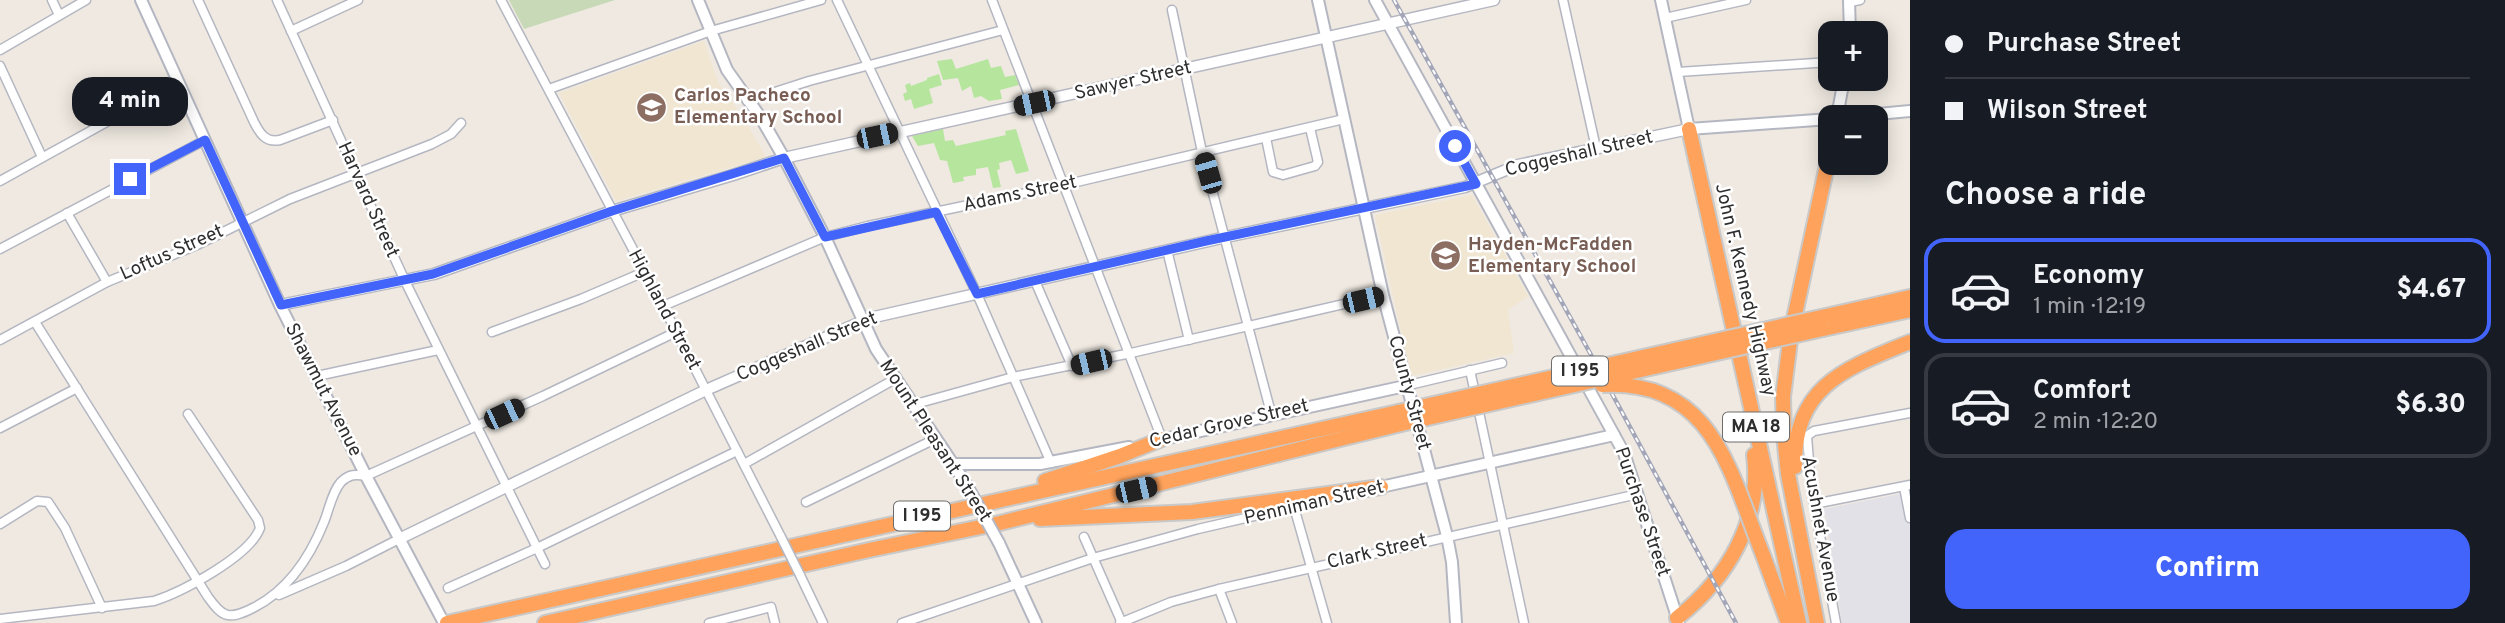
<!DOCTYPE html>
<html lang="en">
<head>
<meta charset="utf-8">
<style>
	body { margin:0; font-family:Overpass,sans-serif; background:#242831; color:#f1f3f6; height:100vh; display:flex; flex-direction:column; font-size:26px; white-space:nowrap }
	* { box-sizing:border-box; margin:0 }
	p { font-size:23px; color:#9ea1a6 }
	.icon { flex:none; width:38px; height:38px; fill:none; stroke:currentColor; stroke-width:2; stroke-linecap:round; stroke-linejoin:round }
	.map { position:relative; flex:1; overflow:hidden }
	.sheet { display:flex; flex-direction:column; background:#171b24; width:595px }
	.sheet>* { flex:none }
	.top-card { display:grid; align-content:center; height:154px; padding:0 35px; background:#171b24 }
	.tools { position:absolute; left:1818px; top:21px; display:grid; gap:14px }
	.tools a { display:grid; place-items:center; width:70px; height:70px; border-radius:14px; background:#171b24; box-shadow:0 4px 18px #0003; font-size:35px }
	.end { position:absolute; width:32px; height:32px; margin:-16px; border:9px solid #4264fb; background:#fff; box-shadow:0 0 0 4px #fff }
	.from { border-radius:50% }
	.bubble { position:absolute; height:49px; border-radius:21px; background:#171b24; box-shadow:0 4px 18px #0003; font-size:23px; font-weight:800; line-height:49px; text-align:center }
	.car { position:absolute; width:21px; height:42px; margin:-21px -10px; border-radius:9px; box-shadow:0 0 5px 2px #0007; background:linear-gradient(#222 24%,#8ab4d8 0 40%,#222 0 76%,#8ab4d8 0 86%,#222 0) }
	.top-card b { display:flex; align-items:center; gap:24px; height:66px; font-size:26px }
	.top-card b+b { border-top:2px solid #363941 }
	.top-card i { width:18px; height:18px; background:#f1f3f6 }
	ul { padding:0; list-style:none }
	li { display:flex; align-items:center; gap:21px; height:105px; margin:0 14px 10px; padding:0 21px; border:4px solid #363941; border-radius:21px }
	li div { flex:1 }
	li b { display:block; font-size:26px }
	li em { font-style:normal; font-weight:800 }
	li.active { border-color:#4264fb }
	li>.icon { width:63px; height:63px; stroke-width:1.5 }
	h2 { padding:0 35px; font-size:32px; line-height:84px }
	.action { display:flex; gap:14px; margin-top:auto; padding:14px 35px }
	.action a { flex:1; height:80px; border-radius:21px; background:#4264fb; color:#fff; font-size:28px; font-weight:800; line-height:80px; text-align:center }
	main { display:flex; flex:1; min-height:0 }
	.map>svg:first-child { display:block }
	.industrial { fill:#e3e1e8 }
	.education { fill:#f0e6d1 }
	.green { fill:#b6e59e }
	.cemetery { fill:#c8d9b8 }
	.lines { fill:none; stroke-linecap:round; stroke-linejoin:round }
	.minor-casing { stroke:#b4b7c1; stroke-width:11 }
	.tertiary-casing { stroke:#b4b7c1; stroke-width:13 }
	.secondary-casing { stroke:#b4b7c1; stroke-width:14 }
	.motorway-casing { stroke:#c9c9c9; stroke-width:18 }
	.minor { stroke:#fff; stroke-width:8 }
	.tertiary { stroke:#fff; stroke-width:10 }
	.secondary { stroke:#fff; stroke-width:10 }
	.motorway { stroke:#ffa35c; stroke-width:14 }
	.rail-casing { stroke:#a3a6b8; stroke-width:4.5 }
	.rail { stroke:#fff; stroke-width:2; stroke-dasharray:5; stroke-linecap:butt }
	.minor-bridge-casing { stroke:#b4b7c1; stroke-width:11; stroke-linecap:butt }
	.secondary-bridge-casing { stroke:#b4b7c1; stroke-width:14; stroke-linecap:butt }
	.motorway-bridge-casing { stroke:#c9c9c9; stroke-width:18; stroke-linecap:butt }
	.minor-bridge { stroke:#fff; stroke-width:8 }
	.secondary-bridge { stroke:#fff; stroke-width:10 }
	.motorway-bridge { stroke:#ffa35c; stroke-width:14 }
	.route { stroke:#4264fb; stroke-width:9 }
	.labels { text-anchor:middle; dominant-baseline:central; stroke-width:5; stroke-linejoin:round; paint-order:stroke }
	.shield { fill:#fff; stroke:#6d6d6d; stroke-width:2 }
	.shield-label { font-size:18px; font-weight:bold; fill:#2e2e2e }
	.street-label { font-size:19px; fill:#2e2e2e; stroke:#fff }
	.education-label { font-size:19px; font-weight:bold; fill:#785e54; stroke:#fff; text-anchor:start }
</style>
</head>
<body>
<main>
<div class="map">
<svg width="1910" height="623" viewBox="0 0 1910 623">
	<rect width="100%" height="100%" fill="#efe9e1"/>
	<!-- industrial -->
	<path class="industrial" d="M1910 492V623H1842L1824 509Z"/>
	<!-- education -->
	<g class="education">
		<path d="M704 41 718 82 746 122 766 157 616 201 559 93Z"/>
		<path d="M1472 195 1528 296 1508 310 1514 353 1411 376 1375 215Z"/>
	</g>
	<!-- green -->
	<g class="green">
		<path d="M952 59 956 69 988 59 991 68 1001 66 1005 77 1015 75 1019 85 1000 90 1002 99 989 101 981 96 974 98 971 86 962 91 958 78 943 80 937 61Z"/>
		<path d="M939 74 942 85 929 89 933 103 914 109 911 99 905 101 903 94 907 92 905 85 910 83 911 86 927 80V78Z"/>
		<path d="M943 129 945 141 953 140 956 146 1006 135 1005 131 1016 129 1029 171 1016 174 1011 160 999 163 1000 169 997 170 1001 187 993 188 988 167 976 169V175L963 177 964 181 953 183 947 161 940 160 934 143 918 146 912 136Z"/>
	</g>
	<!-- cemetery -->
	<path class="cemetery" d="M509 0H615L524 29Z"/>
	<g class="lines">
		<defs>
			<g id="minor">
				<path d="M52 0 59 15"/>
				<path d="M198 0 254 122C260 134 266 143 280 140L333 120"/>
				<path d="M277 0 405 281 545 564"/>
				<path d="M501 0 663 306 781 537"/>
				<path d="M837 0 977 294 1051 463"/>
				<path d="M992 0 1162 439"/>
				<path d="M1563 0 1596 148"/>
				<path d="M1850 2 1860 0"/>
				<path d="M1172 10 1202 152 1271 413"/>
				<path d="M1665 18 1746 0"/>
				<path d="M291 31 358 0"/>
				<path d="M0 50 86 0"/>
				<path d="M0 66 42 157"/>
				<path d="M1678 72 1830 62"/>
				<path d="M549 89 711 31 821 0"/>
				<path d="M747 101 809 81 1003 30"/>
				<path d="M1266 138 1273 172 1283 175 1315 166 1318 162 1310 128"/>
				<path d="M0 181 179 82"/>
				<path d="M67 213 107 282"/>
				<path d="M0 249 205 140"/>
				<path d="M1167 250 1189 340"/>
				<path d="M1035 281 1072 366"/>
				<path d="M663 306 825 237 868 226 1064 185 1344 119"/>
				<path d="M35 322 208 597C223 618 229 620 253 608 287 591 310 557 324 522 329 510 332 492 341 482 349 474 356 474 366 476L543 396 676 332"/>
				<path d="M492 332 581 299 644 272"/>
				<path d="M0 340 107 282 197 245 290 199 432 144 451 134 461 123"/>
				<path d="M1470 370 1524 623"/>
				<path d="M317 376 438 350"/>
				<path d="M1405 386 1502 363"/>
				<path d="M912 405 1013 377 1131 353 1383 295"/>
				<path d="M0 428 77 388"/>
				<path d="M744 464 895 379"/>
				<path d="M1904 487 1910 518"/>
				<path d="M806 502 935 439"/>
				<path d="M1814 504 1910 485"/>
				<path d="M1294 507 1327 623"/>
				<path d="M0 524 37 501 48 502 65 528 102 608"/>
				<path d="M1084 537 1122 623"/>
				<path d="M800 575 823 623"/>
				<path d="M448 588 537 548 737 451"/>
				<path d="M1219 589 1232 623"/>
				<path d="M279 595 346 566 399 539"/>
				<path d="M0 619 154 601C182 592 250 556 260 528L258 520 188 414"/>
				<path d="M709 623 771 607 775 623"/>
				<path d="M902 623 1093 558 1198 529 1315 502"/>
				<path d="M1120 623 1171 602 1219 589 1638 494"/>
				<path d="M1836 623 1811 486 1807 436 1814 431 1910 413"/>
			</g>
			<g id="tertiary">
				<path d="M280 305 434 274 612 211 733 175 784 158 1494 0"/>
				<path d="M399 539 706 390 870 318 1226 237 1465 187 1518 165 1689 129"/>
			</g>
			<g id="secondary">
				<path d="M141 0 280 305 366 476 444 623"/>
				<path d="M698 0 727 70 761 118 784 158 825 237 876 349 965 482"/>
				<path d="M1318 0 1383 295 1447 536 1452 562 1456 623"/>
				<path d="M1375 0 1624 453 1679 623"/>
				<path d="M1661 0 1689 129 1830 119"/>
				<path d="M1849 0 1850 33"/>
				<path d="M1837 117 1844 79"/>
				<path d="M1846 117 1910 111"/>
				<path d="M1155 441 1405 386"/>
				<path d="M954 464H1040L1129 447"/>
				<path d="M1381 487 1614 435"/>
				<path d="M999 543 1036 623"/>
			</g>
			<g id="motorway">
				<path d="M1689 129 1799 623"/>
				<path d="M1826 316 1910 297"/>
				<path d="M1823 329 1910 310"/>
				<path d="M1795 467C1793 386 1846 368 1910 342"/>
				<path d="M1045 481 1120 456 1162 439"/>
				<path d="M1040 519 1192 512 1381 487"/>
				<path d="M1763 555 1788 623"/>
				<path d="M1677 618C1728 578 1762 520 1754 455"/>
				<path d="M447 623 1398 412"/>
				<path d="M545 623 869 550 1000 523 1401 424"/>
				<path d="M1817 623 1788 474 1784 435 1783 397 1791 333 1830 151"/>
			</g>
		</defs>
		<!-- minor casing -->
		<use href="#minor" class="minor-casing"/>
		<!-- tertiary casing -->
		<use href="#tertiary" class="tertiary-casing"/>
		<!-- secondary casing -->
		<use href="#secondary" class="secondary-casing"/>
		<!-- motorway casing -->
		<use href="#motorway" class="motorway-casing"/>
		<!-- minor -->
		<use href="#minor" class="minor"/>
		<!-- tertiary -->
		<use href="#tertiary" class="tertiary"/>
		<!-- secondary -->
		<use href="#secondary" class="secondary"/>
		<!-- motorway -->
		<use href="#motorway" class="motorway"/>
		<defs>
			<path id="rail" d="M1394 0 1590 353 1736 623"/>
		</defs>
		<!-- rail casing -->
		<use href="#rail" class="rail-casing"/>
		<!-- rail -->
		<use href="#rail" class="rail"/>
		<defs>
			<path id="minor-bridge" d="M781 537 800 575"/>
			<path id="secondary-bridge" d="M965 482 999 543"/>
			<g id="motorway-bridge">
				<path d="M1602 385C1713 379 1730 472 1763 555"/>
				<path d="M1398 412 1826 316"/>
				<path d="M1401 424 1823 329"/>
			</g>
		</defs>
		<!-- minor-bridge casing -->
		<use href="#minor-bridge" class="minor-bridge-casing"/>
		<!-- secondary-bridge casing -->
		<use href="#secondary-bridge" class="secondary-bridge-casing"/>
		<!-- motorway-bridge casing -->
		<use href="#motorway-bridge" class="motorway-bridge-casing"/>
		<!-- minor-bridge -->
		<use href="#minor-bridge" class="minor-bridge"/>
		<!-- secondary-bridge -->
		<use href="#secondary-bridge" class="secondary-bridge"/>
		<!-- motorway-bridge -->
		<use href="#motorway-bridge" class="motorway-bridge"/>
	</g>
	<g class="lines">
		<!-- route -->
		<path class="route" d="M130 179 205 140 281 305 433 274 612 211 784 158 825 237 936 212 977 294 1206 241 1476 184 1455 146"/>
	</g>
	<!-- icons -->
	<defs>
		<symbol id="school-disc" viewBox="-11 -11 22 22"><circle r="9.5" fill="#8d6e63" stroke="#fff"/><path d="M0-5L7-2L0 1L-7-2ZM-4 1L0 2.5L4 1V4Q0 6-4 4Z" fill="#fff"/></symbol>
	</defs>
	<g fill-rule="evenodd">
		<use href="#school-disc" x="634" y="90" width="35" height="35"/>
		<use href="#school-disc" x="1428" y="238" width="35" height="35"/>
	</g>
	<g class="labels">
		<!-- shield labels -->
		<g class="shield">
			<rect x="1552" y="356.5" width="56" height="29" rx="5"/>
			<rect x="1723" y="412.5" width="66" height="29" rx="5"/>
			<rect x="894" y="501.5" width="56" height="29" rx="5"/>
		</g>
		<g class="shield-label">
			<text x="1580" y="371">I 195</text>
			<text x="1756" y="427">MA 18</text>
			<text x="922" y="516">I 195</text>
		</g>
		<!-- street labels -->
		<g class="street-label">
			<text transform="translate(1133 81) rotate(-13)">Sawyer Street</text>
			<text transform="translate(1579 154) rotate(-13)">Coggeshall Street</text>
			<text transform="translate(1020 194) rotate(-12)">Adams Street</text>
			<text transform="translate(368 200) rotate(66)">Harvard Street</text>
			<text transform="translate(172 253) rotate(-24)">Loftus Street</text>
			<text transform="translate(1745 290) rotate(77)">John F. Kennedy Highway</text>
			<text transform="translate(664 310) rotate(62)">Highland Street</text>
			<text transform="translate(807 347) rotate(-23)">Coggeshall Street</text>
			<text transform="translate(323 390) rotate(63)">Shawmut Avenue</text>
			<text transform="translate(1409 393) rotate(75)">County Street</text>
			<text transform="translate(1229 424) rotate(-13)">Cedar Grove Street</text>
			<text transform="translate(935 441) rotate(57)">Mount Pleasant Street</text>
			<text transform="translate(1314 503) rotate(-13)">Penniman Street</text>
			<text transform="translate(1642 512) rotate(71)">Purchase Street</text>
			<text transform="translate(1820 529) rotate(80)">Acushnet Avenue</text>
			<text transform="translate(1377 552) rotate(-13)">Clark Street</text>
		</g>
		<!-- education labels -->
		<g class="education-label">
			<text x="674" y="96">Carlos Pacheco<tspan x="674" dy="22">Elementary School</tspan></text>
			<text x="1468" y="245">Hayden-McFadden<tspan x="1468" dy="22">Elementary School</tspan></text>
		</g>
	</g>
</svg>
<div class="tools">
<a>+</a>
<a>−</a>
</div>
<i class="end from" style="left:1455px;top:146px"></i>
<i class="end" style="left:130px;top:179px"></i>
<div class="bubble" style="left:72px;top:77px;width:116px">4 min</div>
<i class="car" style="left:1034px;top:103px;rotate:258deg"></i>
<i class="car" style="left:877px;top:136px;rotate:78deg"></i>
<i class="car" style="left:1208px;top:173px;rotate:344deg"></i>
<i class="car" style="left:1363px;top:300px;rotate:77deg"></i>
<i class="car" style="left:1091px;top:362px;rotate:257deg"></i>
<i class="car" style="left:504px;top:414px;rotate:65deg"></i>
<i class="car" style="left:1136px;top:490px;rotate:77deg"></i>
</div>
<section class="sheet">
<div class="top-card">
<b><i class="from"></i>Purchase Street</b>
<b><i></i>Wilson Street</b>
</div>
<h2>Choose a ride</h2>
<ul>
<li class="active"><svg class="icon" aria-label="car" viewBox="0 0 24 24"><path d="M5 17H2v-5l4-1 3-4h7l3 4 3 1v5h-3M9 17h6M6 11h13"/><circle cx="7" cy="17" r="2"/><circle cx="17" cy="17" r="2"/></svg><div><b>Economy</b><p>1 min · 12:19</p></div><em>$4.67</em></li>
<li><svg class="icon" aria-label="car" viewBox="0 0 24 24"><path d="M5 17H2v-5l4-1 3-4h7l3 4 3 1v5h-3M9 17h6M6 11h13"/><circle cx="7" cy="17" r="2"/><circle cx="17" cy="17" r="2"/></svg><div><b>Comfort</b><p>2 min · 12:20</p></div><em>$6.30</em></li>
</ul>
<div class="action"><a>Confirm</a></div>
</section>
</main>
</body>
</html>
